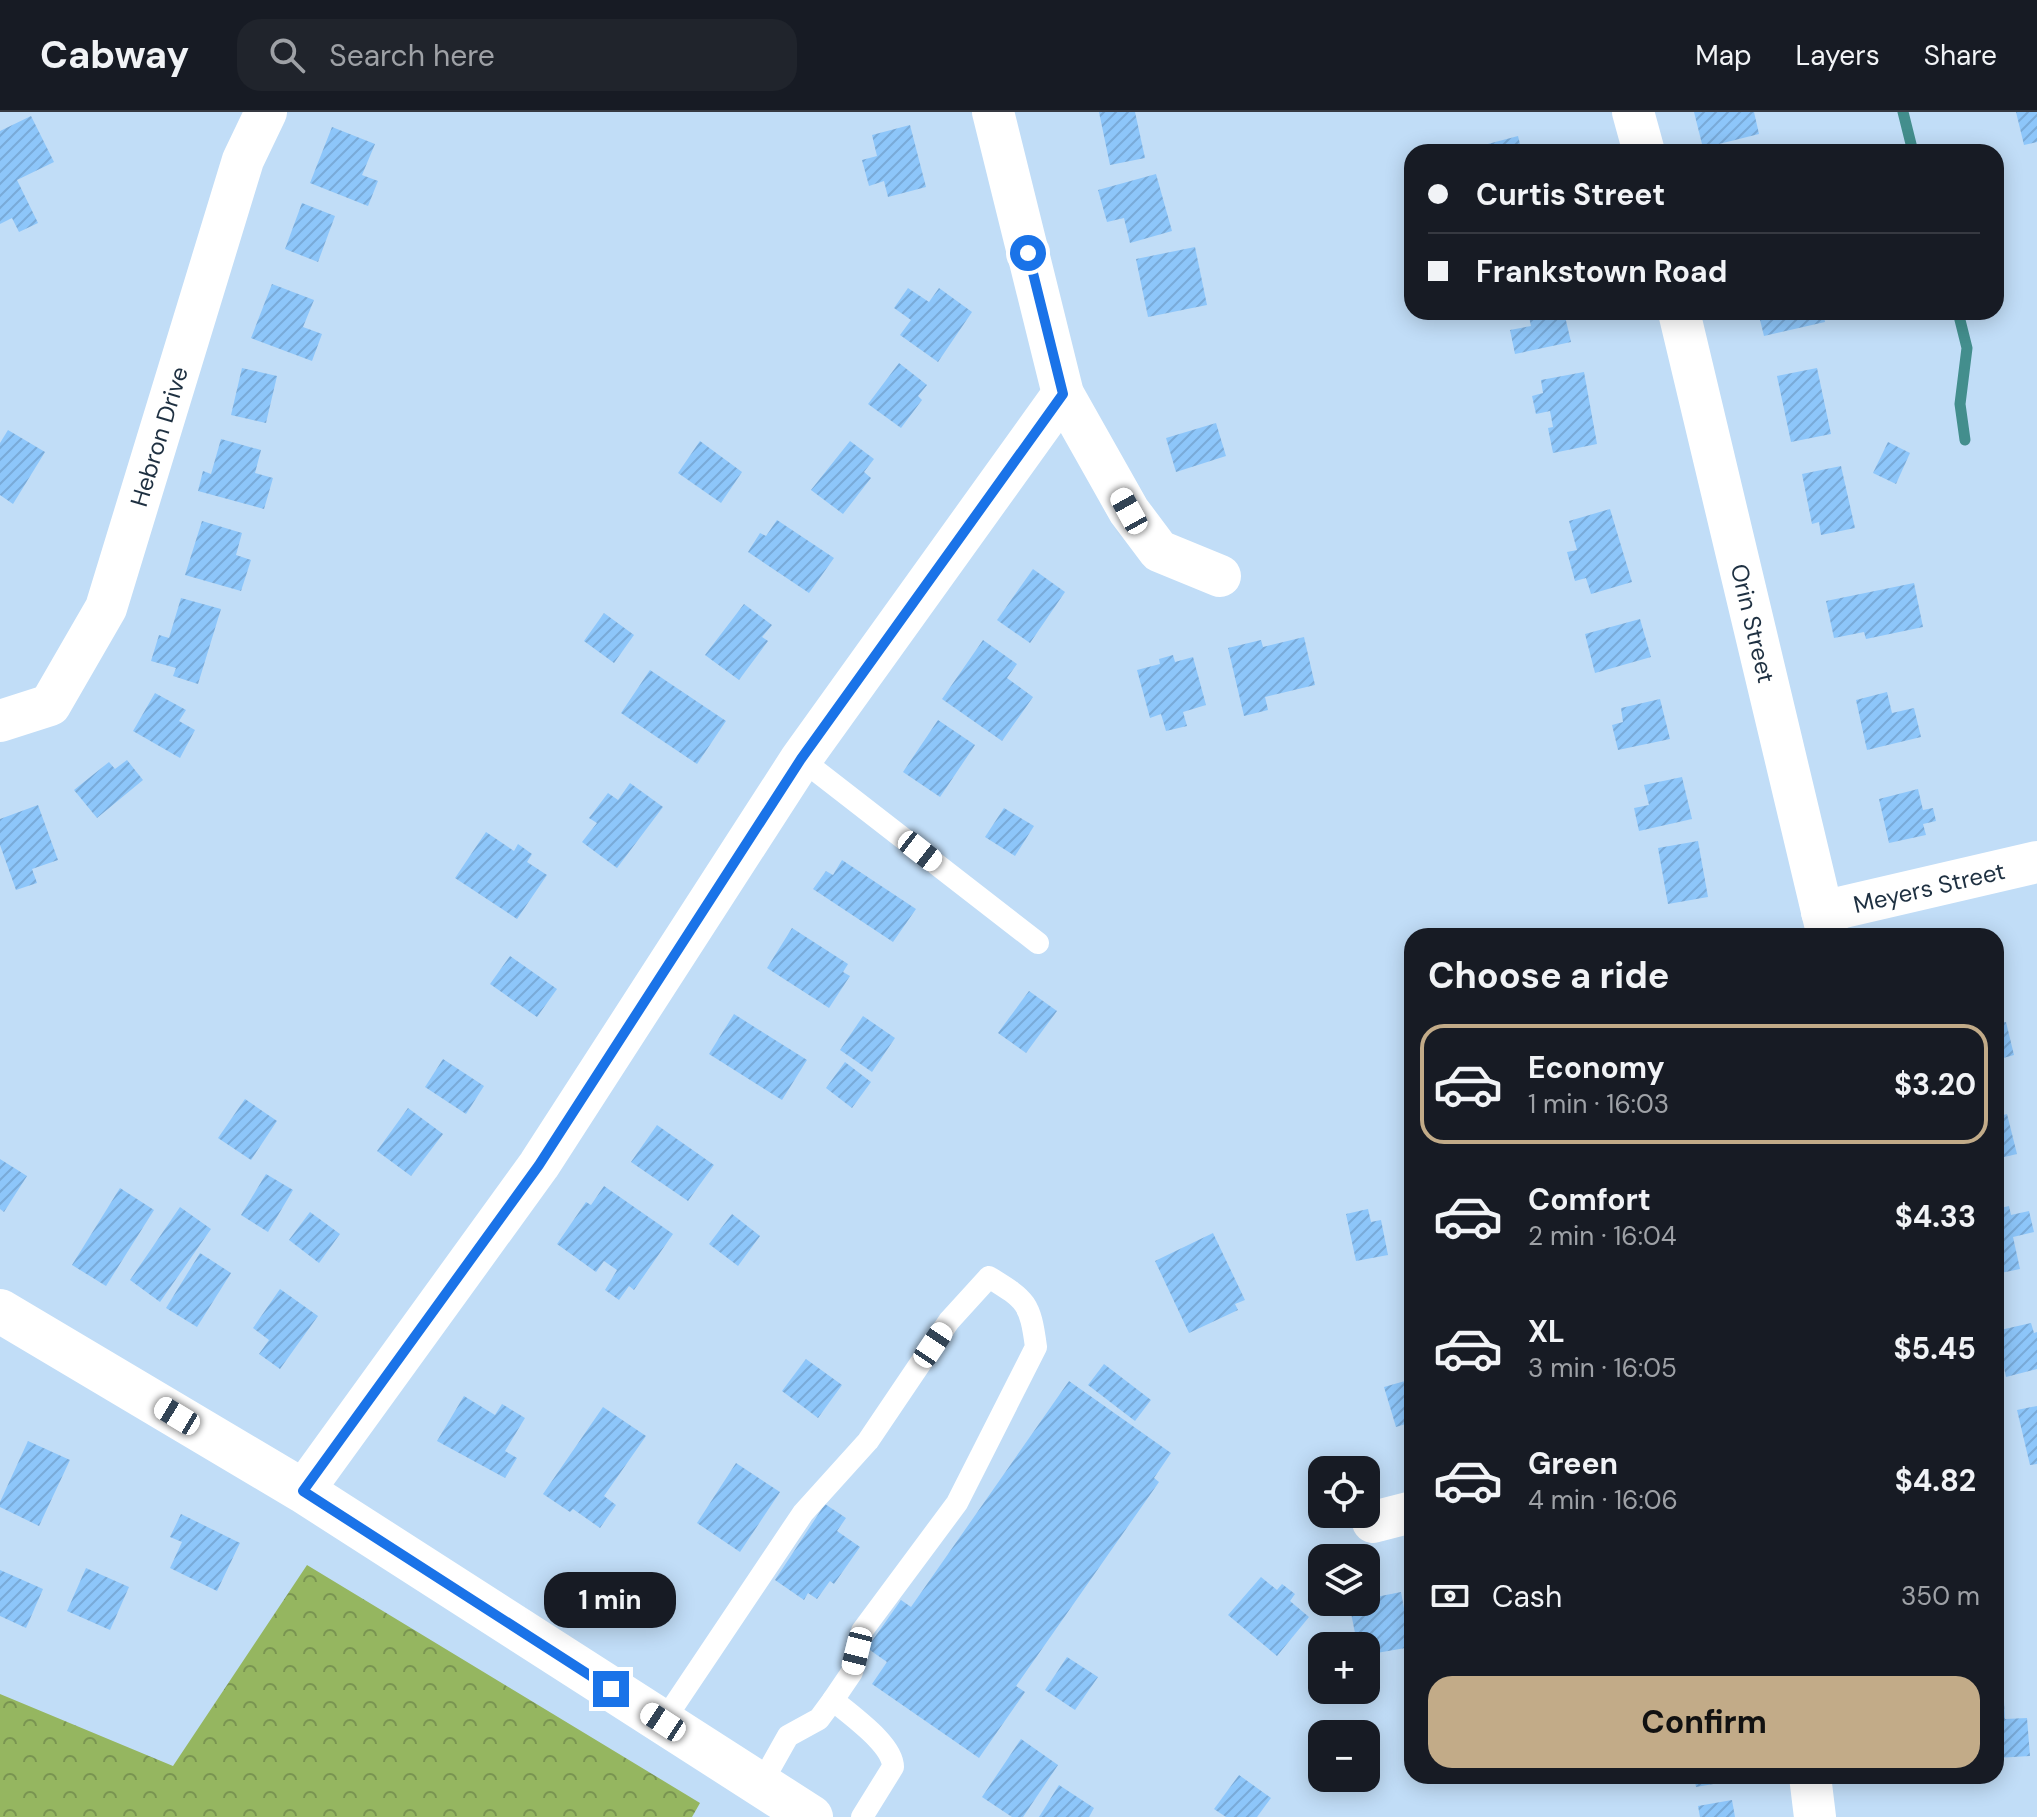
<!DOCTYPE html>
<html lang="en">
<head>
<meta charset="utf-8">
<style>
	body { margin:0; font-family:"DM Sans",sans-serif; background:#20242c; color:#f1f3f6; height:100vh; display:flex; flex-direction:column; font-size:30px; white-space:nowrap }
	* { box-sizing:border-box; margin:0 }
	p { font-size:26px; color:#9ea1a6 }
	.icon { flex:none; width:44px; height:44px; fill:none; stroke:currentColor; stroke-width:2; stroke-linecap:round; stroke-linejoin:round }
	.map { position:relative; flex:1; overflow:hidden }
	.panel { position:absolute; left:1404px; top:816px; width:600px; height:856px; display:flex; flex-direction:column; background:#171b24; border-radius:24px; box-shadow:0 4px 20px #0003 }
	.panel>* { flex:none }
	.top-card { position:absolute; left:1404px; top:32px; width:600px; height:176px; border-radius:24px; box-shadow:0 4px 20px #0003; display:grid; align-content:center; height:176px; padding:0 24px; background:#171b24 }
	.fabs { position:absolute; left:1308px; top:1344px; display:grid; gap:16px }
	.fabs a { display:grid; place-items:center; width:72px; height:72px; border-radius:16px; background:#171b24; box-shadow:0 4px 20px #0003; font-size:40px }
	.end { position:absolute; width:36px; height:36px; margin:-18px; border:10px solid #1a73e8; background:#fff; box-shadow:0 0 0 4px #fff }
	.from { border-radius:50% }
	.bubble { position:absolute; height:56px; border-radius:24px; background:#171b24; box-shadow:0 4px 20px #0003; font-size:26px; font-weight:700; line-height:56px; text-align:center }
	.car { position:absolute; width:24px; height:48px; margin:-24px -12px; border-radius:10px; box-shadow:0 0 6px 2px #0007; background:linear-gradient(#fff 24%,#345 0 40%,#fff 0 76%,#345 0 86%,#fff 0) }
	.top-card b { display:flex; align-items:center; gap:28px; height:76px; font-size:30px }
	.top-card b+b { border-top:2px solid #363941 }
	.top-card i { width:20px; height:20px; background:#f1f3f6 }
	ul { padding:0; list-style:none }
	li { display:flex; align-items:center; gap:24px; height:120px; margin:0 16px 12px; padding:0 8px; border:4px solid transparent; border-radius:24px }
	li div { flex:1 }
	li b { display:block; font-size:30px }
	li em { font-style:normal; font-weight:700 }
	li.selected { border-color:#c2ab88 }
	li>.icon { width:72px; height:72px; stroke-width:1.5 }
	h2 { padding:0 24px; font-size:36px; line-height:96px }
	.pay { display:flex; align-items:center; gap:20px; height:88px; padding:0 24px; font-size:30px }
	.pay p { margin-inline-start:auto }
	.primary-button { display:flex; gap:16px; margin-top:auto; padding:16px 24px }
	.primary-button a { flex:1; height:92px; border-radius:24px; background:#c2ab88; color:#111; font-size:32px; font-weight:700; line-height:92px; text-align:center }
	header { display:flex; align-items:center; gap:48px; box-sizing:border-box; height:112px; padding:0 40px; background:#171b24; border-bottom:2px solid #363941 }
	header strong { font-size:38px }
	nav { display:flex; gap:44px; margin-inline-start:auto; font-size:28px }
	.search { width:560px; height:72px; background:#20242c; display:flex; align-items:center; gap:20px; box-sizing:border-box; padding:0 28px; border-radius:24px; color:#9ea1a6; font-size:30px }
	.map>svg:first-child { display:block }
	.forest { fill:url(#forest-crowns) }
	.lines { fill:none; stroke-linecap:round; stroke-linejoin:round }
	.stream { stroke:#438e8d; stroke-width:11 }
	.building { fill:url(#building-hatch) }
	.lane { stroke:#fff; stroke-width:22 }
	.street { stroke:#fff; stroke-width:42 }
	.secondary { stroke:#fff; stroke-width:44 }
	.route { stroke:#1a73e8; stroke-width:10 }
	.labels { text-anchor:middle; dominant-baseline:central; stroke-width:6; stroke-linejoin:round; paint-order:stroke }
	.street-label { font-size:24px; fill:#1e3041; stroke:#fafafa }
</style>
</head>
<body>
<header>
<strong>Cabway</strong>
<div class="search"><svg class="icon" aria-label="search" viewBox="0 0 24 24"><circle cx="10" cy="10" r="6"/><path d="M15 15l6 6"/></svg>Search here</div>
<nav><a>Map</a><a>Layers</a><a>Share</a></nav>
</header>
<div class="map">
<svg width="2037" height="1705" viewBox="0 0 2037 1705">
	<defs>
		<pattern id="forest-crowns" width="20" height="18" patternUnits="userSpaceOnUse" patternTransform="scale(2)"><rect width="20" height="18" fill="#95b660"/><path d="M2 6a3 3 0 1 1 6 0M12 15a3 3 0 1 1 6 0" fill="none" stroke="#799451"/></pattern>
		<pattern id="building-hatch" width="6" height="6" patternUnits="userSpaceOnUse" patternTransform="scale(2)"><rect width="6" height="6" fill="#8dc6fa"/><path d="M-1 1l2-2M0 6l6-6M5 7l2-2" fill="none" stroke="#79aad8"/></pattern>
	</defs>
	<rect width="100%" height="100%" fill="#c1ddf7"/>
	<!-- forest -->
	<path class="forest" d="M307 1453 700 1691 692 1705H0V1582L173 1654Z"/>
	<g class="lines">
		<!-- stream -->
		<g class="stream">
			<path d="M1903 0 1913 40"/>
			<path d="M1958 200 1967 236 1960 292 1965 328"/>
		</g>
	</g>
	<!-- building -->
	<g class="building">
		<path d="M1099 0H1135L1145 46 1110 53Z"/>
		<path d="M1694 0H1754L1759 22 1703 36Z"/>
		<path d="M2016 0H2037V30L2024 33Z"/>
		<path d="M31 4 54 50 17 68 38 111 19 120 12 106 0 112V19Z"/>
		<path d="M910 13 926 75 888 85 884 69 869 74 862 48 877 44 872 23Z"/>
		<path d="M332 15 375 32 362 63 378 69 368 94 310 71Z"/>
		<path d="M1518 24 1522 40H1486L1484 33Z"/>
		<path d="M1156 62 1172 119 1130 131 1124 106 1107 110 1098 78Z"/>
		<path d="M302 91 335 104 318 150 285 137Z"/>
		<path d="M1195 135 1207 193 1148 205 1136 147Z"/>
		<path d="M272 172 314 188 303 215 322 222 312 249 251 226Z"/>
		<path d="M908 176 929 190 939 176 972 200 938 250 900 223 911 208 894 196Z"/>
		<path d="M1528 200H1564L1571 230 1515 242 1510 218 1531 214Z"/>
		<path d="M1758 200H1823L1825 210 1764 224Z"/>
		<path d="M899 251 927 273 918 284 922 288 901 316 868 292Z"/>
		<path d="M242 256 277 264 266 311 231 303Z"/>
		<path d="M1817 256 1831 322 1791 330 1777 264Z"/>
		<path d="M1584 260 1597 332 1553 341 1548 316 1553 315 1550 299 1536 302 1532 284 1543 281 1541 268Z"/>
		<path d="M1216 311 1226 344 1176 360 1166 326Z"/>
		<path d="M8 318 45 340 13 392 0 383V331Z"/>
		<path d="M221 327 261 338 255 361 273 366 264 397 198 379 203 359 211 362Z"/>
		<path d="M700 329 742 360 721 391 678 361Z"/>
		<path d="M850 329 874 347 864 360 871 366 843 402 811 378Z"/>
		<path d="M1888 330 1910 341 1896 372 1873 361Z"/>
		<path d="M1841 354 1855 416 1821 423 1819 410 1812 412 1802 362Z"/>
		<path d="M1610 397 1632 470 1591 482 1586 466 1575 469 1567 440 1577 438 1569 409Z"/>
		<path d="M777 408 834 446 809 481 748 440 760 421 766 424Z"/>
		<path d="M202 409 242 421 236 443 251 448 241 479 185 463Z"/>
		<path d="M1033 457 1065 480 1030 531 997 508Z"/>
		<path d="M1914 471 1923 515 1866 527 1864 520 1834 526 1826 489Z"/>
		<path d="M181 486 221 497 198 572 173 564 176 556 151 549 159 523 169 526Z"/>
		<path d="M744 492 772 513 762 525 768 529 739 568 705 543Z"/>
		<path d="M604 501 634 523 614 551 584 529Z"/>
		<path d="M1640 507 1651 545 1595 561 1585 522Z"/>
		<path d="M1304 525 1315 573 1265 585 1268 598 1244 604 1228 536 1261 528 1263 535Z"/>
		<path d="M983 528 1017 552 1007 566 1033 585 1002 629 942 587Z"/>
		<path d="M1173 543 1175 550 1193 545 1206 593 1183 600 1187 614 1166 619 1161 602 1150 606 1137 558 1160 552 1159 547Z"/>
		<path d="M650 558 726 609 697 652 621 601Z"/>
		<path d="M1887 580 1892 601 1914 596 1921 625 1867 638 1856 588Z"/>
		<path d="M155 581 186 598 179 609 195 618 180 646 133 619Z"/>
		<path d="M1660 587 1670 627 1618 638 1612 613 1623 610 1621 596Z"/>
		<path d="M938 608 975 633 940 685 903 660Z"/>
		<path d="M127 648 143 668 97 706 74 678 109 650 115 657Z"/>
		<path d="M1682 665 1692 707 1639 719 1634 696 1649 693 1644 673Z"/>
		<path d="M630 671 663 695 617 756 582 730 597 711 589 706 608 681 618 688Z"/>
		<path d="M1918 677 1923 698 1933 696 1936 709 1923 712 1926 723 1889 731 1879 687Z"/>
		<path d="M38 693 58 748 32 757 37 771 16 778 0 733V707Z"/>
		<path d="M1004 696 1034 714 1015 744 985 725Z"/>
		<path d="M486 720 514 739 518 732 532 742 527 750 547 763 517 807 455 766Z"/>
		<path d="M1698 729 1708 785 1668 792 1658 736Z"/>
		<path d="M842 748 916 797 893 830 813 777 826 759 833 763Z"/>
		<path d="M792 816 848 852 843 860 850 864 829 896 767 856Z"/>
		<path d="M510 844 557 877 537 905 490 872Z"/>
		<path d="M1029 879 1057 899 1026 941 998 921Z"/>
		<path d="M734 902 807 948 782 988 709 942Z"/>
		<path d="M863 904 895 926 872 960 840 938Z"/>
		<path d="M2006 910 2014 943 1996 948V912Z"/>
		<path d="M443 947 484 974 466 1002 425 975Z"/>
		<path d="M845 950 871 970 852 996 826 976Z"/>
		<path d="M245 987 277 1009 251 1048 218 1026Z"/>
		<path d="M408 996 443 1022 411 1064 377 1039Z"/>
		<path d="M2007 1002 2017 1042 1996 1047V1005Z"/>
		<path d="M657 1013 714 1053 688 1089 631 1050Z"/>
		<path d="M0 1047 27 1064 4 1100 0 1097Z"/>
		<path d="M266 1062 293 1078 268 1120 241 1103Z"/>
		<path d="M604 1074 673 1122 634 1178 629 1174 619 1188 605 1178 617 1158 604 1149 596 1160 557 1132 586 1090 591 1093Z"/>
		<path d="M120 1076 154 1098 106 1174 72 1153Z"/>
		<path d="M2009 1094 2011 1103 2029 1099 2034 1120 2013 1125 2020 1157 1996 1162V1097Z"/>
		<path d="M180 1095 211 1117 160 1190 130 1168Z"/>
		<path d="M1368 1097 1371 1110 1381 1108 1388 1143 1356 1149 1346 1102Z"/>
		<path d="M310 1100 340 1122 319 1151 289 1128Z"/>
		<path d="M732 1102 760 1124 738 1154 709 1132Z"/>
		<path d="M1213 1121 1245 1188 1235 1192 1238 1198 1189 1221 1155 1149Z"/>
		<path d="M200 1141 231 1161 197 1215 166 1196Z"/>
		<path d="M280 1177 318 1204 280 1257 259 1242 269 1228 253 1216Z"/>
		<path d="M2031 1211 2034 1221 2037 1220V1257L2006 1265 1996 1219Z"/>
		<path d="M806 1247 842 1273 818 1306 782 1279Z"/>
		<path d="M1104 1252 1151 1288 1135 1309 1088 1273Z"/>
		<path d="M1412 1267V1310L1396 1315 1384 1275Z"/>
		<path d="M1069 1269 1171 1341 1154 1366 1159 1370 1016 1574 1025 1580 979 1646 872 1572 887 1550 867 1536 901 1488 911 1495Z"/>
		<path d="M464 1284 495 1303 502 1292 525 1306 505 1339 517 1346 505 1366 437 1329Z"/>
		<path d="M2037 1294V1352L2030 1353 2017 1298Z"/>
		<path d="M603 1295 646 1324 604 1384 616 1393 600 1416 573 1397 570 1400 543 1382Z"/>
		<path d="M28 1329 70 1348 39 1414 0 1395V1390Z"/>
		<path d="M736 1351 780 1380 740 1440 697 1411Z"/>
		<path d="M825 1392 846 1406 837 1419 860 1435 834 1472 830 1469 817 1487 808 1481 804 1488 775 1468Z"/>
		<path d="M181 1402 240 1431 217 1479 170 1456 182 1430 170 1425Z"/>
		<path d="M86 1456 129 1475 110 1518 67 1499Z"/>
		<path d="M0 1458 43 1477 26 1516 0 1504Z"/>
		<path d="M1261 1465 1277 1478 1282 1472 1295 1482 1290 1489 1309 1505 1277 1544 1228 1503Z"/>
		<path d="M1401 1480 1411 1535 1371 1542 1368 1528 1357 1531 1349 1491 1366 1490V1487Z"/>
		<path d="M1067 1545 1098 1565 1075 1598 1045 1578Z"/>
		<path d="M2004 1589 2005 1607 2027 1606 2030 1644 1996 1646V1590Z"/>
		<path d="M1021 1627 1058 1653 1023 1705H1012L982 1685Z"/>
		<path d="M1239 1663 1271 1686 1257 1705H1226L1214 1697Z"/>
		<path d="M1694 1664H1730L1731 1669 1696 1675Z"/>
		<path d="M1059 1673 1094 1696 1089 1705H1039Z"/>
		<path d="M1732 1688 1735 1705H1700L1698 1694Z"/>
	</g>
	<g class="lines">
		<!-- lane -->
		<g class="lane">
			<path d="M801 647 1038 831"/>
			<path d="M663 1610 803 1401 868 1329 949 1209 989 1165C1026 1188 1030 1190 1036 1235L957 1391 862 1519 852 1560 833 1588"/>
			<path d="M761 1672 788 1624 819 1607 833 1588C850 1603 893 1632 893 1655L862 1705"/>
		</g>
		<!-- street -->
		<g class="street">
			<path d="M993 0 1063 282 1129 399 1159 439 1220 464"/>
			<path d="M1633 0 1644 40"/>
			<path id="s1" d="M1679 200 1828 824"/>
			<path id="s2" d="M0 609 50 593 106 496 243 48 266 0"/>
			<path id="s3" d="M1822 800 2037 750"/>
			<path d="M303 1379 539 1053 801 647 1063 282"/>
			<path d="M1373 1410 1412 1400"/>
			<path d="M1810 1664 1815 1705"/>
		</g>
		<!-- secondary -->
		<path class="secondary" d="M0 1199 303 1379 811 1705"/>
	</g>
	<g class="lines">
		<!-- route -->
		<path class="route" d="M611 1577 303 1379 539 1053 801 647 1063 282 1028 141"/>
	</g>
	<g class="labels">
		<!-- street labels -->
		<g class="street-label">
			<text stroke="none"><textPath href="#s2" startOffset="344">Hebron Drive</textPath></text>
			<text stroke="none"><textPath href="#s1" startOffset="320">Orin Street</textPath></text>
			<text stroke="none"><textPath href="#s3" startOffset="110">Meyers Street</textPath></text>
		</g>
	</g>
</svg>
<div class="fabs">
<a><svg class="icon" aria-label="locate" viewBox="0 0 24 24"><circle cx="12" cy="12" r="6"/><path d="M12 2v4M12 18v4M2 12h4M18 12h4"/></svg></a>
<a><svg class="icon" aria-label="layers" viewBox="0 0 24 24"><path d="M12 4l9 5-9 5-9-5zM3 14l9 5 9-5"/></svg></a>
<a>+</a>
<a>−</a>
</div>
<i class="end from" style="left:1028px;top:141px"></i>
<i class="end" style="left:611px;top:1577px"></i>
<div class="bubble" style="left:544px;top:1460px;width:132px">1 min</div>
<i class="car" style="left:1129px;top:399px;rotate:331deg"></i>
<i class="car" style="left:920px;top:739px;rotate:128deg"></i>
<i class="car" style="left:933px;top:1233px;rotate:34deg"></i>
<i class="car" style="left:177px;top:1304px;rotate:301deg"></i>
<i class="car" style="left:857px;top:1539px;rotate:194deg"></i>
<i class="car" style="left:663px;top:1610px;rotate:303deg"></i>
<div class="top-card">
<b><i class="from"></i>Curtis Street</b>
<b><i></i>Frankstown Road</b>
</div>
<section class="panel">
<h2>Choose a ride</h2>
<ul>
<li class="selected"><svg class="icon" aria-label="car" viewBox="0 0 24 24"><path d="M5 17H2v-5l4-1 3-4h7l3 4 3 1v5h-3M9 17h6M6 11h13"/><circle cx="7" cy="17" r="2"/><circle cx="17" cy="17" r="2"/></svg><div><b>Economy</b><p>1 min · 16:03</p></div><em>$3.20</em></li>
<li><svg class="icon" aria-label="car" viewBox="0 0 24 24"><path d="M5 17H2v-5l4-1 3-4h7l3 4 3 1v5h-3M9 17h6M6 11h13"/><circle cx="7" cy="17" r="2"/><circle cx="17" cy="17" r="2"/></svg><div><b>Comfort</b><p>2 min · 16:04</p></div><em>$4.33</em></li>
<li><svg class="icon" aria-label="car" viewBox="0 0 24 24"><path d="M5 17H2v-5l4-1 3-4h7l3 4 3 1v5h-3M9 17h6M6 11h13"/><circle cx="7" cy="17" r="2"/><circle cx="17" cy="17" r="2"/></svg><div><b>XL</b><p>3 min · 16:05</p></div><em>$5.45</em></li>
<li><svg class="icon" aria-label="car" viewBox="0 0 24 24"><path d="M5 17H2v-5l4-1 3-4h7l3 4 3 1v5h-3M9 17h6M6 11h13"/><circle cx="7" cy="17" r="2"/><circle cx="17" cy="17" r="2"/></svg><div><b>Green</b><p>4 min · 16:06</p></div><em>$4.82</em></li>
</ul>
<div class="pay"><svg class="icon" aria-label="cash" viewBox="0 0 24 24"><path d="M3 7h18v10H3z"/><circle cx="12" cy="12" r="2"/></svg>Cash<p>350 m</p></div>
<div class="primary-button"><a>Confirm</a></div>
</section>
</div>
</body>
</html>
